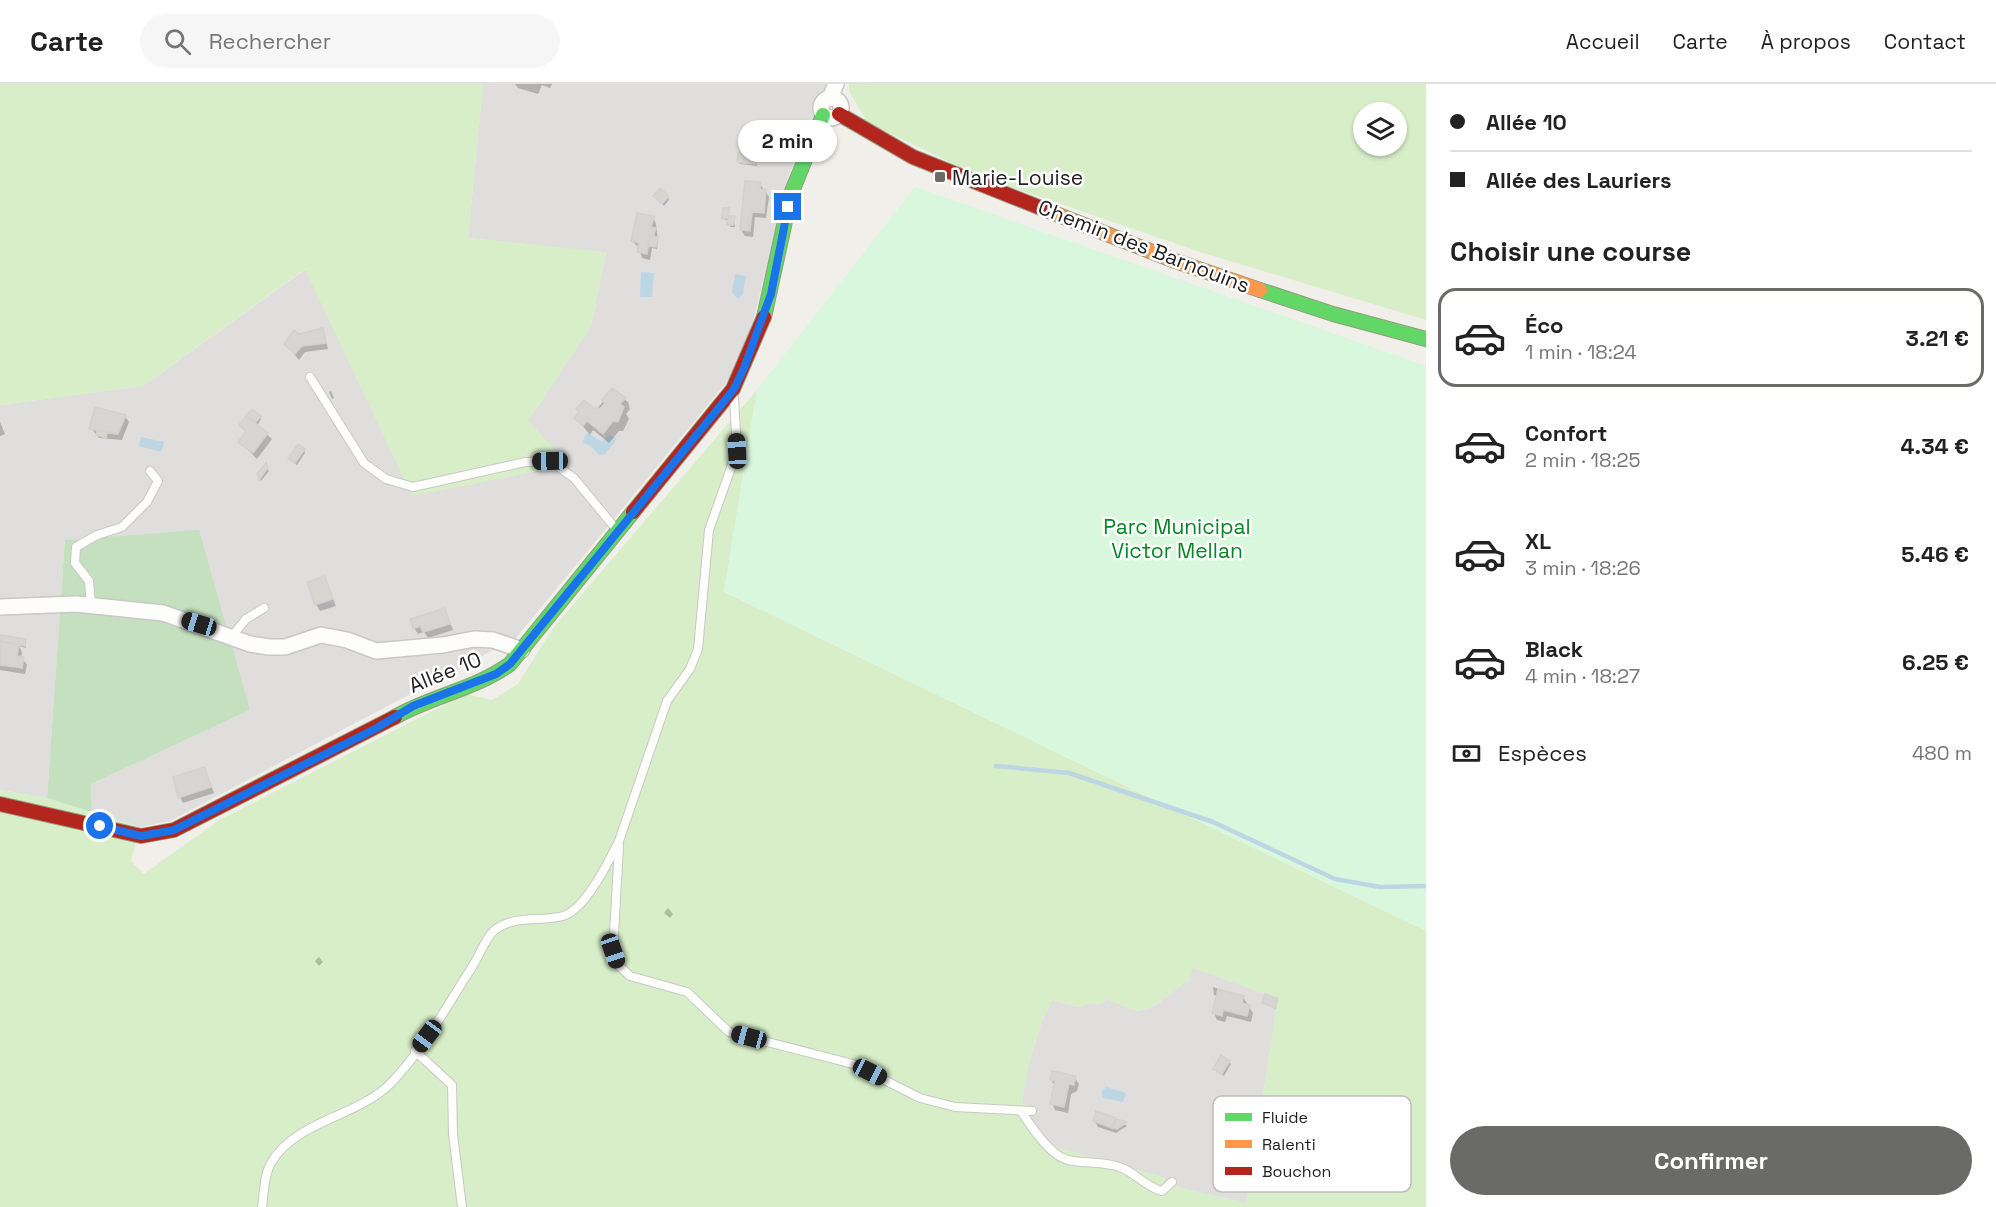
<!DOCTYPE html>
<html lang="fr">
<head>
<meta charset="utf-8">
<style>
	body { margin:0; font-family:"Space Grotesk",sans-serif; background:#f6f6f6; color:#222; height:100vh; display:flex; flex-direction:column; font-size:22px; white-space:nowrap }
	* { box-sizing:border-box; margin:0 }
	p { font-size:20px; color:#767676 }
	.icon { flex:none; width:33px; height:33px; fill:none; stroke:currentColor; stroke-width:2; stroke-linecap:round; stroke-linejoin:round }
	.map { position:relative; flex:1; overflow:hidden }
	.panel { display:flex; flex-direction:column; background:#fff; width:570px }
	.panel>* { flex:none }
	.hud { display:grid; align-content:center; height:132px; padding:0 24px; background:#fff }
	.controls { position:absolute; left:1353px; top:18px; display:grid; gap:12px }
	.controls a { display:grid; place-items:center; width:54px; height:54px; border-radius:50%; background:#fff; box-shadow:0 2px 4px #0004; font-size:30px }
	.end { position:absolute; width:27px; height:27px; margin:-14px; border:8px solid #1a73e8; background:#fff; box-shadow:0 0 0 3px #fff }
	.from { border-radius:50% }
	.bubble { position:absolute; height:42px; border-radius:21px; background:#fff; box-shadow:0 2px 4px #0004; font-size:20px; font-weight:800; line-height:42px; text-align:center }
	.car { position:absolute; width:18px; height:36px; margin:-18px -9px; border-radius:8px; box-shadow:0 0 4px 2px #0007; background:linear-gradient(#222 24%,#8ab4d8 0 40%,#222 0 76%,#8ab4d8 0 86%,#222 0) }
	.hud b { display:flex; align-items:center; gap:21px; height:57px; font-size:22px }
	.hud b+b { border-top:2px solid #e0e0e0 }
	.hud i { width:15px; height:15px; background:#222 }
	ul { padding:0; list-style:none }
	li { display:flex; align-items:center; gap:18px; height:99px; margin:0 12px 9px; padding:0 12px; border:3px solid transparent; border-radius:18px }
	li div { flex:1 }
	li b { display:block; font-size:22px }
	li em { font-style:normal; font-weight:800 }
	li.on { border-color:#6a6a68 }
	li>.icon { width:54px; height:54px; stroke-width:1.5 }
	h2 { padding:0 24px; font-size:27px; line-height:72px }
	.pay { display:flex; align-items:center; gap:15px; height:66px; padding:0 24px; font-size:22px }
	.pay p { margin-inline-start:auto }
	.action { display:flex; gap:12px; margin-top:auto; padding:12px 24px }
	.action a { flex:1; height:69px; border-radius:36px; background:#6a6a68; color:#fff; font-size:24px; font-weight:800; line-height:69px; text-align:center }
	header { display:flex; align-items:center; gap:36px; box-sizing:border-box; height:84px; padding:0 30px; background:#fff; border-bottom:2px solid #e0e0e0 }
	header strong { font-size:28px }
	nav { display:flex; gap:33px; margin-inline-start:auto; font-size:21px }
	.search { width:420px; height:54px; background:#f6f6f6; display:flex; align-items:center; gap:15px; box-sizing:border-box; padding:0 21px; border-radius:33px; color:#767676; font-size:22px }
	main { display:flex; flex:1; min-height:0 }
	.map>svg:first-child { display:block }
	.residential { fill:#dfdedc }
	.grass { fill:#d7eec8; fill-rule:evenodd }
	.forest { fill:#c5e0bf }
	.park { fill:#d8f7dd }
	.water { fill:#bcd6e4 }
	.shadow { fill:#0003 }
	.lines { fill:none; stroke-linecap:round; stroke-linejoin:round }
	.stream { stroke:#bcd6e4; stroke-width:4.5 }
	.building { fill:#d7d5d1; stroke:#d3d1cb; stroke-width:1.5 }
	.lane-casing { stroke:#c9c8c6; stroke-width:10 }
	.street-casing { stroke:#c9c8c6; stroke-width:18 }
	.fast-casing { stroke:#959b80; stroke-width:16 }
	.slow-casing { stroke:#959b80; stroke-width:16 }
	.jam-casing { stroke:#959b80; stroke-width:16 }
	.lane { stroke:#fdfdfc; stroke-width:8 }
	.street { stroke:#fdfdfc; stroke-width:15 }
	.fast { stroke:#63d668; stroke-width:14 }
	.slow { stroke:#ff974d; stroke-width:14 }
	.jam { stroke:#b3261e; stroke-width:14 }
	.route { stroke:#1a73e8; stroke-width:8 }
	.poi-dot { fill:#6a6a68; stroke:#fff; stroke-width:2 }
	.labels { text-anchor:middle; dominant-baseline:central; stroke-width:5; stroke-linejoin:round; paint-order:stroke }
	.poi-label { font-size:21px; fill:#222; stroke:#fff; text-anchor:start }
	.street-label { font-size:21px; fill:#222; stroke:#fff }
	.park-label { font-size:21px; fill:#068524; stroke:#fff }
	.key { fill:#fff; stroke:#bdbdbd; stroke-width:1.5 }
	.key-label { font-size:16px; fill:#222 }
</style>
</head>
<body>
<header>
<strong>Carte</strong>
<div class="search"><svg class="icon" aria-label="search" viewBox="0 0 24 24"><circle cx="10" cy="10" r="6"/><path d="M15 15l6 6"/></svg>Rechercher</div>
<nav><a>Accueil</a><a>Carte</a><a>À propos</a><a>Contact</a></nav>
</header>
<main>
<div class="map">
<svg width="1426" height="1123" viewBox="0 0 1426 1123">
	<rect width="100%" height="100%" fill="#f0efea"/>
	<!-- residential -->
	<g class="residential">
		<path d="M483 0H826L789 91 743 278 516 554 170 737 140 743 92 728 91 700 250 626 65 456 47 714 0 706V321L143 302 306 185 412 411 568 381 528 337 591 242 606 169 468 154Z"/>
		<path d="M1192 883 1278 915 1246 1119 1180 1104 1165 1094 1052 1062 1030 1034 1032 1027 1022 1019 1027 986 1042 936 1052 916 1079 923 1090 919 1101 920 1106 915 1137 927 1153 923 1190 895Z"/>
	</g>
	<!-- grass -->
	<g class="grass">
		<path d="M0 0H483L468 154 606 168 591 242 528 337 569 381 412 412 305 185 143 302 0 321Z"/>
		<path d="M849 0H1426V236L1200 168 977 91 867 38 849 7ZM1364 28H1396V62H1364Z"/>
		<path d="M757 306 724 508 1426 847V1123H0V706L47 714 140 743 131 777 144 790 219 736 466 610 492 616 518 600 553 544ZM1193 884 1278 915 1246 1119 1180 1104 1165 1094 1052 1062 1030 1034 1031 1023 1022 1019C1028 983 1035 948 1052 916L1079 923 1090 919 1101 920 1106 915 1137 927 1153 923 1190 895Z"/>
	</g>
	<!-- forest -->
	<path class="forest" d="M199 446 250 626 91 700 92 728 47 714 65 456Z"/>
	<!-- park -->
	<path class="park" d="M915 103 1426 282V847L724 508 757 306Z"/>
	<!-- water -->
	<g class="water">
		<path d="M641 188 654 189 652 213H640Z"/>
		<path d="M735 190 746 192 743 210 738 215 732 208Z"/>
		<path d="M588 349 602 358 610 351 617 355 605 370 599 371 591 362 583 359 584 353Z"/>
		<path d="M141 353 164 358 161 368 139 362Z"/>
		<path d="M1106 1003 1126 1009 1123 1018 1103 1014 1101 1008Z"/>
	</g>
	<!-- shadow -->
	<g class="shadow">
		<path d="M515 0H552L550 4 542 1 538 10 518 4Z"/>
		<path d="M757 71V82L740 80 739 78Z"/>
		<path d="M760 100 769 113 766 134 755 133 753 153 745 152 741 146Z"/>
		<path d="M668 113 669 116 664 122 657 115Z"/>
		<path d="M728 126 729 133 735 136V143H730L729 137 721 134Z"/>
		<path d="M653 133 656 140 658 157 657 165 652 164 650 176 642 174 639 164 632 157Z"/>
		<path d="M323 245 328 265 305 268 299 276 286 260 298 251Z"/>
		<path d="M613 306 628 318 630 325 626 330 629 335 623 347H619L609 359 593 346 590 351 576 334 595 327Z"/>
		<path d="M331 307 334 314 332 315 329 308Z"/>
		<path d="M125 332 129 338 122 356 99 354 91 344Z"/>
		<path d="M260 333 261 335 257 342 272 355 257 375 240 358 247 349 241 341Z"/>
		<path d="M0 338 5 350 0 352Z"/>
		<path d="M304 366 305 369 297 381 292 378 290 375Z"/>
		<path d="M265 381 269 387 261 397 258 390Z"/>
		<path d="M325 494 336 522 320 527 316 520Z"/>
		<path d="M445 526 453 546 428 554 424 548 418 550 414 544Z"/>
		<path d="M0 553 25 557 26 564 19 562 22 568 21 574 27 580 25 590 0 586Z"/>
		<path d="M205 685 214 709 183 719 180 713Z"/>
		<path d="M668 824 673 830 670 834 664 829Z"/>
		<path d="M319 873 323 878 319 882 315 877Z"/>
		<path d="M1213 903 1243 913 1253 929 1251 938 1227 932 1225 938 1217 936 1214 929 1218 912 1214 911Z"/>
		<path d="M1277 916 1276 925 1264 919Z"/>
		<path d="M1229 978 1231 980 1224 992 1216 987 1214 985Z"/>
		<path d="M1075 994 1079 1000 1077 1007 1071 1010 1068 1029 1055 1026 1052 1019 1055 1002 1051 996Z"/>
		<path d="M1115 1035 1127 1042 1116 1049 1098 1043 1094 1036Z"/>
	</g>
	<g class="lines">
		<!-- stream -->
		<path class="stream" d="M996 682 1069 689 1213 738 1335 795 1380 803 1426 802"/>
	</g>
	<!-- building -->
	<g class="building">
		<path d="M745 68 758 70 756 80 743 79Z"/>
		<path d="M738 69H745L743 79 737 78Z"/>
		<path d="M745 97 761 98 760 105 766 106 764 129 752 128 750 147 740 146Z"/>
		<path d="M660 104 669 112 662 120 653 112Z"/>
		<path d="M723 124H729L728 135 722 134Z"/>
		<path d="M637 129 654 132 651 143 656 144 653 153 650 152 647 170 637 168 639 159 631 157Z"/>
		<path d="M728 132H735L734 141H727Z"/>
		<path d="M650 152 658 153 656 163 648 162Z"/>
		<path d="M323 244 326 259 302 262 295 270 284 260 294 246 299 250Z"/>
		<path d="M612 304 626 314 620 320 624 323 618 338 613 337 603 350 587 337 583 342 574 334 579 328 576 325 584 316 595 325 597 323 600 325 605 319 602 316Z"/>
		<path d="M95 323 126 331 118 350 89 345Z"/>
		<path d="M252 325 261 332 255 339 246 332Z"/>
		<path d="M246 332 268 349 253 369 238 358 246 347 239 341Z"/>
		<path d="M97 346 118 350 107 349 106 354 96 351Z"/>
		<path d="M298 360 305 365 295 379 288 375Z"/>
		<path d="M266 379 268 384 259 396 257 390Z"/>
		<path d="M325 492 333 515 315 521 307 498Z"/>
		<path d="M445 524 450 540 423 548 420 542 413 545 410 535Z"/>
		<path d="M0 551 26 555 25 562 0 557Z"/>
		<path d="M0 557 19 561 17 572 24 573 22 584 0 581Z"/>
		<path d="M205 683 211 703 178 714 173 693Z"/>
		<path d="M1218 905 1244 912 1242 919 1250 921 1247 932 1223 926 1222 932 1212 929Z"/>
		<path d="M1265 910 1278 915 1275 924 1262 919Z"/>
		<path d="M1221 971 1230 977 1222 990 1213 985Z"/>
		<path d="M1052 987 1076 992 1074 1001 1069 1000 1064 1023 1050 1020 1055 997 1050 996Z"/>
		<path d="M1096 1027 1116 1034 1112 1044 1093 1037Z"/>
		<path d="M1116 1035 1127 1038 1117 1045 1112 1044Z"/>
	</g>
	<g class="lines">
		<defs>
			<g id="lane">
				<path d="M310 293 364 379 386 395 413 403 525 378 550 377 574 394 616 445"/>
				<path d="M91 521 89 497 75 479 76 463 97 451 122 443 147 418 158 397 150 387"/>
				<path d="M232 552 246 535 264 524"/>
				<path d="M619 762 613 867 618 881 630 892 687 908 729 948 853 980 920 1014 955 1023 1032 1027"/>
				<path d="M415 967 452 1001 453 1050 462 1123"/>
				<path d="M1021 1027C1030 1041 1050 1072 1068 1076 1086 1080 1105 1077 1122 1084 1136 1090 1148 1104 1162 1107L1172 1098"/>
				<path d="M262 1123C264 1109 264 1091 271 1079 296 1036 358 1033 391 999 423 966 447 922 472 883 479 873 486 852 496 845 515 831 542 838 563 832 585 826 609 777 619 757L667 617 690 585 698 565 709 446 737 367 734 313"/>
			</g>
			<g id="street">
				<circle cx="831" cy="24" r="10"/>
				<path d="M830 14 836 0"/>
				<path d="M0 523 76 520 163 529 250 560 269 563H285L321 551 347 556 376 567 443 561 474 555 493 556 522 566"/>
			</g>
			<g id="fast">
				<path d="M1260 206 1333 230 1426 255"/>
				<path d="M764 233 791 110 823 31"/>
				<path d="M395 633C431 612 476 605 510 580L633 428"/>
			</g>
			<path id="slow" d="M1046 126 1175 177 1260 206"/>
			<g id="jam">
				<path d="M839 30 913 73 1046 126"/>
				<path d="M633 428 733 305 764 233"/>
				<path d="M0 720 141 752 174 746 395 633"/>
			</g>
		</defs>
		<!-- lane casing -->
		<use href="#lane" class="lane-casing"/>
		<!-- street casing -->
		<use href="#street" class="street-casing"/>
		<!-- fast casing -->
		<use href="#fast" class="fast-casing"/>
		<!-- slow casing -->
		<use href="#slow" class="slow-casing"/>
		<!-- jam casing -->
		<use href="#jam" class="jam-casing"/>
		<!-- lane -->
		<use href="#lane" class="lane"/>
		<!-- street -->
		<use href="#street" class="street"/>
		<!-- fast -->
		<use href="#fast" class="fast"/>
		<!-- slow -->
		<use href="#slow" class="slow"/>
		<!-- jam -->
		<use href="#jam" class="jam"/>
	</g>
	<g class="lines">
		<!-- route -->
		<path class="route" d="M100 742 141 752 174 746 375 645 413 622 496 590 510 580 734 305 744 284 771 210 788 123"/>
	</g>
	<!-- markers -->
	<rect class="poi-dot" x="934" y="87" width="12" height="12" rx="3"/>
	<g class="labels">
		<!-- poi labels -->
		<g class="poi-label">
			<text x="952" y="93">Marie-Louise</text>
		</g>
		<!-- street labels -->
		<g class="street-label">
			<text transform="translate(1144 162) rotate(21)">Chemin des Barnouins</text>
			<text transform="translate(445 588) rotate(-22)">Allée 10</text>
		</g>
		<!-- park labels -->
		<g class="park-label">
			<text x="1177" y="442">Parc Municipal<tspan x="1177" dy="24">Victor Mellan</tspan></text>
		</g>
	</g>
	<!-- legend -->
	<rect x="1213" y="1012" width="198" height="96" rx="9" class="key"/>
	<rect x="1225" y="1029" width="27" height="8" fill="#63d668"/>
	<rect x="1225" y="1056" width="27" height="8" fill="#ff974d"/>
	<rect x="1225" y="1083" width="27" height="8" fill="#b3261e"/>
	<g class="key-label">
		<text x="1262" y="1039">Fluide</text>
		<text x="1262" y="1066">Ralenti</text>
		<text x="1262" y="1093">Bouchon</text>
	</g>
</svg>
<div class="controls">
<a><svg class="icon" aria-label="layers" viewBox="0 0 24 24"><path d="M12 4l9 5-9 5-9-5zM3 14l9 5 9-5"/></svg></a>
</div>
<i class="end from" style="left:100px;top:742px"></i>
<i class="end" style="left:788px;top:123px"></i>
<div class="bubble" style="left:738px;top:36px;width:99px">2 min</div>
<i class="car" style="left:737px;top:367px;rotate:357deg"></i>
<i class="car" style="left:550px;top:377px;rotate:269deg"></i>
<i class="car" style="left:199px;top:540px;rotate:287deg"></i>
<i class="car" style="left:613px;top:867px;rotate:161deg"></i>
<i class="car" style="left:427px;top:952px;rotate:217deg"></i>
<i class="car" style="left:749px;top:953px;rotate:285deg"></i>
<i class="car" style="left:870px;top:988px;rotate:117deg"></i>
</div>
<section class="panel">
<div class="hud">
<b><i class="from"></i>Allée 10</b>
<b><i></i>Allée des Lauriers</b>
</div>
<h2>Choisir une course</h2>
<ul>
<li class="on"><svg class="icon" aria-label="car" viewBox="0 0 24 24"><path d="M5 17H2v-5l4-1 3-4h7l3 4 3 1v5h-3M9 17h6M6 11h13"/><circle cx="7" cy="17" r="2"/><circle cx="17" cy="17" r="2"/></svg><div><b>Éco</b><p>1 min · 18:24</p></div><em>3.21 €</em></li>
<li><svg class="icon" aria-label="car" viewBox="0 0 24 24"><path d="M5 17H2v-5l4-1 3-4h7l3 4 3 1v5h-3M9 17h6M6 11h13"/><circle cx="7" cy="17" r="2"/><circle cx="17" cy="17" r="2"/></svg><div><b>Confort</b><p>2 min · 18:25</p></div><em>4.34 €</em></li>
<li><svg class="icon" aria-label="car" viewBox="0 0 24 24"><path d="M5 17H2v-5l4-1 3-4h7l3 4 3 1v5h-3M9 17h6M6 11h13"/><circle cx="7" cy="17" r="2"/><circle cx="17" cy="17" r="2"/></svg><div><b>XL</b><p>3 min · 18:26</p></div><em>5.46 €</em></li>
<li><svg class="icon" aria-label="car" viewBox="0 0 24 24"><path d="M5 17H2v-5l4-1 3-4h7l3 4 3 1v5h-3M9 17h6M6 11h13"/><circle cx="7" cy="17" r="2"/><circle cx="17" cy="17" r="2"/></svg><div><b>Black</b><p>4 min · 18:27</p></div><em>6.25 €</em></li>
</ul>
<div class="pay"><svg class="icon" aria-label="cash" viewBox="0 0 24 24"><path d="M3 7h18v10H3z"/><circle cx="12" cy="12" r="2"/></svg>Espèces<p>480 m</p></div>
<div class="action"><a>Confirmer</a></div>
</section>
</main>
</body>
</html>
